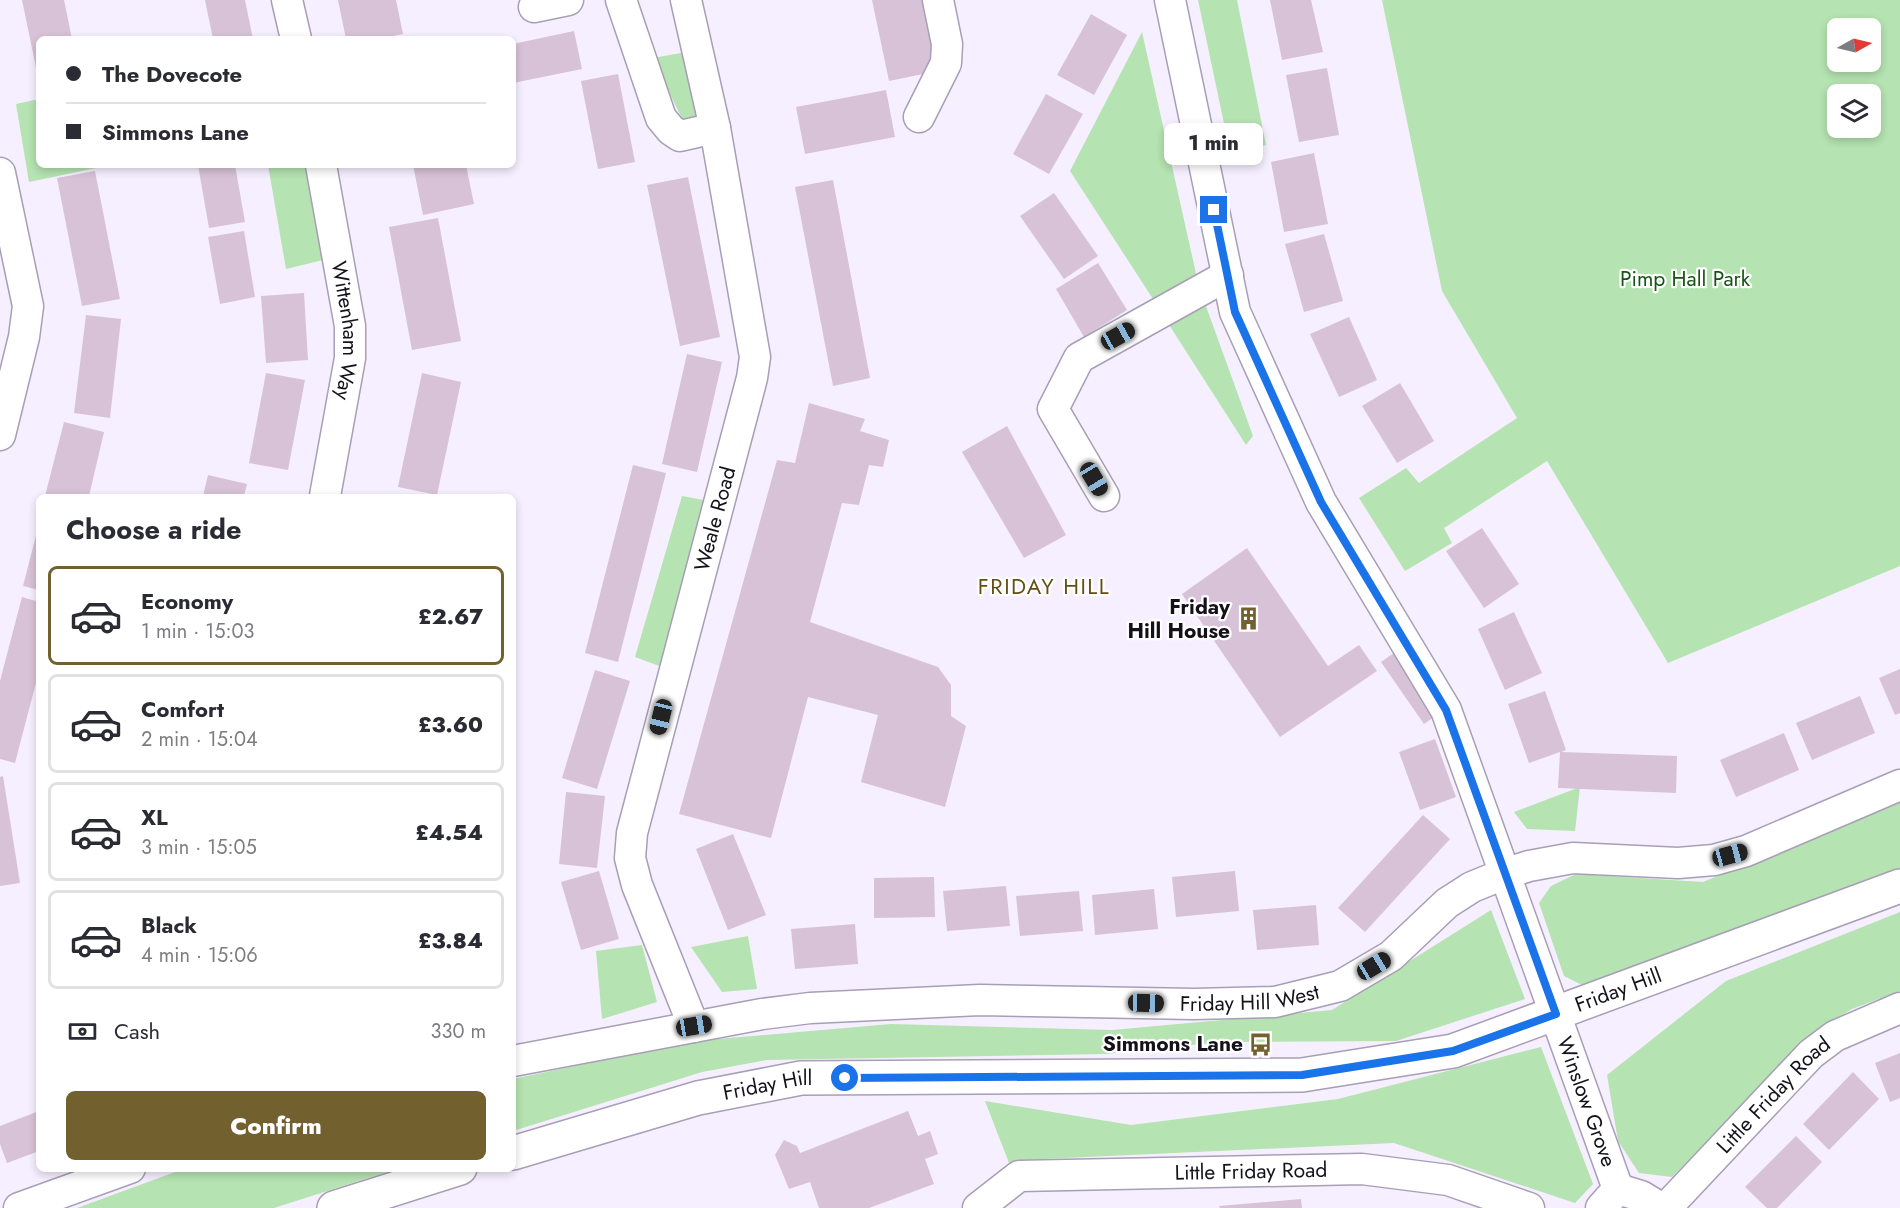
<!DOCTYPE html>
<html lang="en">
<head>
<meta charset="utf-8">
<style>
	body { margin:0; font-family:Jost,sans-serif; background:#f7f7f7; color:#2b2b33; height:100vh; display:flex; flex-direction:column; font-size:22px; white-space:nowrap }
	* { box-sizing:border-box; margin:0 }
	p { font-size:20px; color:#7c7c81 }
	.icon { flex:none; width:33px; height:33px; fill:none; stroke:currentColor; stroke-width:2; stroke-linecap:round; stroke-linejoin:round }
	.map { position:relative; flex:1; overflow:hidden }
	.details { position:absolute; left:36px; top:494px; width:480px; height:678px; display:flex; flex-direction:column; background:#fff; border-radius:9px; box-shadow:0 3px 9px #0003 }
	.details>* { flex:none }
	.guide { position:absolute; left:36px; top:36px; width:480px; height:132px; border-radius:9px; box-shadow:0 3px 9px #0003; display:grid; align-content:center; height:132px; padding:0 30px; background:#fff }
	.needle { width:39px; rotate:82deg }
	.buttons { position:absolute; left:1827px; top:18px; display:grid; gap:12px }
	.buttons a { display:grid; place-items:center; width:54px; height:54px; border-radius:9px; background:#fff; box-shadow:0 3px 9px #0003; font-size:30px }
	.end { position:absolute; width:27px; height:27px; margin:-14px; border:8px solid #1a73e8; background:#fff; box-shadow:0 0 0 3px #fff }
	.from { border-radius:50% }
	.bubble { position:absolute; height:42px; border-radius:9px; background:#fff; box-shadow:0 3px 9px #0003; font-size:20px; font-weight:800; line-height:42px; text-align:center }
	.car { position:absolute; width:18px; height:36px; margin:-18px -9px; border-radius:8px; box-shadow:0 0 4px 2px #0007; background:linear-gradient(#222 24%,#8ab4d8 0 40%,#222 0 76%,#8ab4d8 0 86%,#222 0) }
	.guide b { display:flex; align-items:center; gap:21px; height:57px; font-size:22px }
	.guide b+b { border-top:2px solid #e1e1e2 }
	.guide i { width:15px; height:15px; background:#2b2b33 }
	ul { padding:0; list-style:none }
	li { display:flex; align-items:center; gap:18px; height:99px; margin:0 12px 9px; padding:0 18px; border:3px solid #e1e1e2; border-radius:9px }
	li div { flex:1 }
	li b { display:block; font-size:22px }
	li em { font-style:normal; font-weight:800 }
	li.current { border-color:#72612f }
	li>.icon { width:54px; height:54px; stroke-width:1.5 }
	h2 { padding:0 30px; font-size:27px; line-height:72px }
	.pay { display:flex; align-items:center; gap:15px; height:66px; padding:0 30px; font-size:22px }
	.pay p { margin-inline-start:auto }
	.cta { display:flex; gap:12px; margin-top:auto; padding:12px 30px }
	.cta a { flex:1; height:69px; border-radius:9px; background:#72612f; color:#fff; font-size:24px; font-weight:800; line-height:69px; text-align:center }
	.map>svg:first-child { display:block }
	.green { fill:#b5e3b1; fill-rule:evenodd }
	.building { fill:#d8c2d7 }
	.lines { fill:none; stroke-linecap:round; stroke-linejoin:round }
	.minor-casing { stroke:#a89eb6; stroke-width:33 }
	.secondary-casing { stroke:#a89eb6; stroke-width:36 }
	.minor { stroke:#fff; stroke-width:30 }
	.secondary { stroke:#fff; stroke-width:33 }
	.route { stroke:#1a73e8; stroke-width:8 }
	.labels { text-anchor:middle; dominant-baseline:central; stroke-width:4.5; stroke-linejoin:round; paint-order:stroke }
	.park-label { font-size:21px; fill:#175216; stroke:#fff }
	.street-label { font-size:21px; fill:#15111a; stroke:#fff }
	.poi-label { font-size:21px; font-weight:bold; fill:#15111a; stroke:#fff; text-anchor:end }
	.neighbourhood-label { font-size:22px; letter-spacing:1.5px; fill:#625013; stroke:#fff }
</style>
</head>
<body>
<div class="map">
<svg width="1900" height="1208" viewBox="0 0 1900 1208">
	<rect width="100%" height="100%" fill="#f6efff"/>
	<!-- green -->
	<g class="green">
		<path d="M1198 0H1237L1266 145 1230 152Z"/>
		<path d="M1382 0H1900V566L1668 663 1547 461 1444 528 1452 543 1405 571 1359 498 1406 468 1419 483 1517 418 1442 291ZM1838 28H1870V62H1838ZM1838 94H1870V128H1838Z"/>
		<path d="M1142 32 1197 278 1155 302 1070 171Z"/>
		<path d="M692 51 708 121H683L653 58Z"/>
		<path d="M39 99V165H110L29 182 16 104Z"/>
		<path d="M268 165H311L327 259 286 269Z"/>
		<path d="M1203 298 1253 436 1246 445 1166 320Z"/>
		<path d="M682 496 715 502 673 671 635 657Z"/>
		<path d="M1580 787 1575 831 1527 829 1514 812Z"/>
		<path d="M1900 800V870L1586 987 1564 976 1539 903 1551 886 1576 874 1703 882Z"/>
		<path d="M1491 910 1525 999 1396 1041 1220 1042 1106 1054 767 1060 702 1072 513 1131V1079L694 1041 891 1024 1112 1030 1332 1010Z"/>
		<path d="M1900 912V991L1852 1009 1814 1032 1672 1177 1639 1173 1618 1141 1607 1075 1726 981Z"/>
		<path d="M748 936 757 989 722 992 691 947Z"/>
		<path d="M642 945 657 1002 602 1019 596 951Z"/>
		<path d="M1541 1047 1593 1184 1575 1203 1394 1143 1043 1159 1011 1168 985 1101 1131 1125 1338 1099Z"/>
		<path d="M186 1168H396V1169L274 1208H77Z"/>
	</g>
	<!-- building -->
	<g class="building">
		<path d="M22 0H64L72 39H39V82Z"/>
		<path d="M205 0H245L253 39H213Z"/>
		<path d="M338 0H396L403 34 378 39H346Z"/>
		<path d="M872 0H923L938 71 889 81Z"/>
		<path d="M1270 0H1311L1323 52 1282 60Z"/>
		<path d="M1091 14 1127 35 1094 95 1057 75Z"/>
		<path d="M574 31 582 69 513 83V44Z"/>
		<path d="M1327 68 1339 135 1299 142 1286 75Z"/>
		<path d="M618 74 635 162 598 169 581 81Z"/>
		<path d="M886 90 895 137 805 154 796 107Z"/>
		<path d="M1046 94 1083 114 1049 174 1013 154Z"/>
		<path d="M1314 153 1328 224 1284 232 1271 162Z"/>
		<path d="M198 165H235L245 222 209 228Z"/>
		<path d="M413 165H466L474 204 423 215Z"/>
		<path d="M95 171 120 299 82 306 57 178Z"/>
		<path d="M688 177 720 337 680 346 647 185Z"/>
		<path d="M833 180 870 378 833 386 795 187Z"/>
		<path d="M1054 193 1098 256 1064 279 1020 216Z"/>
		<path d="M438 218 461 341 412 350 389 227Z"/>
		<path d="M244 231 255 297 220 304 208 237Z"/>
		<path d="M1324 234 1343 301 1304 312 1285 244Z"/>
		<path d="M1098 263 1127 310 1084 337 1056 289Z"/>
		<path d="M304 293 308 360 266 363 261 296Z"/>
		<path d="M86 315 121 319 110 418 74 413Z"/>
		<path d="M1349 317 1377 380 1339 397 1310 334Z"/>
		<path d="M687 354 722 362 697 472 662 464Z"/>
		<path d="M266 373 305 380 288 470 249 463Z"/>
		<path d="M422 373 461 382 437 495 398 487Z"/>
		<path d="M1400 383 1434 441 1397 463 1362 406Z"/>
		<path d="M809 403 865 419 860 431 889 440 883 467 869 465 859 505 842 503 810 622 938 667 951 685V716L966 726 945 807 861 782 878 715 808 697 771 838 679 814 777 460 795 463Z"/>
		<path d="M64 422 104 432 89 496H45Z"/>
		<path d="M1007 426 1066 535 1024 558 962 452Z"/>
		<path d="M633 465 666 473 618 662 585 653Z"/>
		<path d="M208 475 247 484 244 496H203Z"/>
		<path d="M39 524V590L23 586Z"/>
		<path d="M1482 528 1519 584 1484 608 1446 551Z"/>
		<path d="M1247 548 1328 666 1359 645 1377 671 1280 737 1182 594Z"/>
		<path d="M22 597 39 602V671L15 763 0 759V681Z"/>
		<path d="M1514 612 1542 673 1505 690 1478 629Z"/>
		<path d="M1401 648 1444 710 1424 724 1381 662Z"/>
		<path d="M1900 669V713L1895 715 1879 678Z"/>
		<path d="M595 670 630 681 597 789 562 778Z"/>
		<path d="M1545 691 1566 750 1561 752 1677 756 1676 793 1558 788 1560 752 1529 763 1508 704Z"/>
		<path d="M1860 696 1875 733 1812 760 1796 723Z"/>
		<path d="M1784 733 1799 770 1736 797 1720 760Z"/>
		<path d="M1435 739 1456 797 1420 810 1399 752Z"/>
		<path d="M3 776 20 883 0 886V777Z"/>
		<path d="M566 792 605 796 597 868 559 864Z"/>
		<path d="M1423 815 1450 839 1365 932 1338 908Z"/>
		<path d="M733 834 766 915 728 930 696 849Z"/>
		<path d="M599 871 619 939 581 950 561 882Z"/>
		<path d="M1235 871 1239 911 1176 917 1172 877Z"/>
		<path d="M934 877 935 917 874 918V878Z"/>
		<path d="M1006 886 1010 926 947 931 943 891Z"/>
		<path d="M1154 889 1158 929 1095 935 1092 895Z"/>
		<path d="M1079 891 1083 931 1020 936 1016 896Z"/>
		<path d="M1316 905 1319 945 1257 950 1253 910Z"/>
		<path d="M855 924 858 964 795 969 791 929Z"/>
		<path d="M1900 1053V1098L1890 1102 1875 1063Z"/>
		<path d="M1853 1072 1879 1099 1829 1150 1803 1124Z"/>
		<path d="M39 1111V1151L7 1163 0 1144V1126Z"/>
		<path d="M908 1111 918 1136 930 1131 938 1154 925 1159 934 1184 869 1208H819L810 1182 789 1189 775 1155 784 1140 797 1146 800 1153Z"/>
		<path d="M1796 1136 1822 1162 1777 1208H1767L1745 1187Z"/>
		<path d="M1301 1199 1302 1208H1220L1219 1206Z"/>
	</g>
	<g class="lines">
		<defs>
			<g id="minor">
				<path d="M287 0 296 39"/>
				<path d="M621 0 661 118 671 130 680 136 715 128"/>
				<path d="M686 0 715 128 755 357 752 378 632 833 630 858 637 885 694 1027"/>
				<path id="s1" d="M1170 0 1235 312 1321 502 1446 710 1618 1189"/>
				<path d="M534 7 568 0"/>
				<path d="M919 117 946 63 947 44 938 0"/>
				<path id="s2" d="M321 165 350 326V358L325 496"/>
				<path d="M0 173 28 306 24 337 0 435"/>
				<path d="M1104 496 1053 409 1079 358 1228 275"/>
				<path id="s3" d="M513 1061 762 1014 810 1008 980 1000 1194 1004 1275 1002 1340 986 1391 956 1447 903 1472 887 1504 874 1529 866 1573 858 1678 863 1714 860 1746 851 1900 785"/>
				<path d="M1618 1189 1641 1196 1661 1208"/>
				<path d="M19 1208 130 1168"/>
				<path id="s4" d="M978 1208 1019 1176 1362 1169 1448 1180 1529 1208"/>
				<path d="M1601 1208 1618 1189"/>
				<path id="s5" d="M1666 1208 1811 1054 1835 1036 1900 1008"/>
			</g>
			<g id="secondary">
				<path id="s6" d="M513 1153 698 1098 801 1078 1302 1075 1453 1051 1900 886"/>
				<path d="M334 1208 460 1168"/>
			</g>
		</defs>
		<!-- minor casing -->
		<use href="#minor" class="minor-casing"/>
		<!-- secondary casing -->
		<use href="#secondary" class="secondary-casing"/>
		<!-- minor -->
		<use href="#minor" class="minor"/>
		<!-- secondary -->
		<use href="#secondary" class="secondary"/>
	</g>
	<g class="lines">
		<!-- route -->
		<path class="route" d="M845 1078 1302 1075 1453 1051 1556 1014 1446 710 1321 502 1235 312 1214 210"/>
	</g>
	<!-- icons -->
	<defs>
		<symbol id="building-bare" viewBox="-9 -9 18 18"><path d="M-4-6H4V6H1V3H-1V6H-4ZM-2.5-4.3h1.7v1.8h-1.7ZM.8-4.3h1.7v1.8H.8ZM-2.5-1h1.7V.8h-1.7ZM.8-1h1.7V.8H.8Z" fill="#72612f" stroke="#fff" stroke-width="2.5" paint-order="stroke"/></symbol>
		<symbol id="bus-bare" viewBox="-9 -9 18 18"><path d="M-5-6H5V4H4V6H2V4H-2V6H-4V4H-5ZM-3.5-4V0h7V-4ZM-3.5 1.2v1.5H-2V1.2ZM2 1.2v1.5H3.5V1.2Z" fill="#72612f" stroke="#fff" stroke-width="2.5" paint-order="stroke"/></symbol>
	</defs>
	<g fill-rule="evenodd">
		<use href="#building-bare" x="1232" y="602" width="33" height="33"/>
		<use href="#bus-bare" x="1244" y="1028" width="33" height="33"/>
	</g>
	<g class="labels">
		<!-- park labels -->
		<g class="park-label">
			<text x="1685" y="279">Pimp Hall Park</text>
		</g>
		<!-- street labels -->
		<g class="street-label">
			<text stroke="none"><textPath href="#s2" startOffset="168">Wittenham Way</textPath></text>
			<text transform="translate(715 519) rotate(-75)">Weale Road</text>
			<text stroke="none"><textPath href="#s6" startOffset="1128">Friday Hill</textPath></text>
			<text stroke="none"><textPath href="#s3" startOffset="742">Friday Hill West</textPath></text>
			<text stroke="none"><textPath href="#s6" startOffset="264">Friday Hill</textPath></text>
			<text stroke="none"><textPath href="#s5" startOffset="156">Little Friday Road</textPath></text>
			<text stroke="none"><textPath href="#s1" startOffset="1186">Winslow Grove</textPath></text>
			<text stroke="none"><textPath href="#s4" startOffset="284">Little Friday Road</textPath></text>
		</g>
		<!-- poi labels -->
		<g class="poi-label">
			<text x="1230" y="607">Friday<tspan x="1230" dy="24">Hill House</tspan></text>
			<text x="1243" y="1044">Simmons Lane</text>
		</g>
		<!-- neighbourhood labels -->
		<g class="neighbourhood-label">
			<text x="1044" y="586">FRIDAY HILL</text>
		</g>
	</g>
</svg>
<div class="buttons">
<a><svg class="needle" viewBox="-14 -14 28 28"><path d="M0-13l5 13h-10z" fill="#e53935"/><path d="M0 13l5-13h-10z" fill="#7c7c81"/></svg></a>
<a><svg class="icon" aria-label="layers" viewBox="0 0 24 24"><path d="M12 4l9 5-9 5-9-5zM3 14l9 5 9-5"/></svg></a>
</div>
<i class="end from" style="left:845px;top:1078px"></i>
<i class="end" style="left:1214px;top:210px"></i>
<div class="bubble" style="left:1164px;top:123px;width:99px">1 min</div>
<i class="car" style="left:1118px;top:336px;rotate:61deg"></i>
<i class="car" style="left:1094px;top:479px;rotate:149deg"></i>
<i class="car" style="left:661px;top:717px;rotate:194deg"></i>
<i class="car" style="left:1730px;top:855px;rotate:75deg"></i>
<i class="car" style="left:1374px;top:966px;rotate:59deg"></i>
<i class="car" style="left:1146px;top:1003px;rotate:91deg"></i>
<i class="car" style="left:694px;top:1026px;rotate:80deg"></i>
<div class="guide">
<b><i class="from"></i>The Dovecote</b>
<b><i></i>Simmons Lane</b>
</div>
<section class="details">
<h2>Choose a ride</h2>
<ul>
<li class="current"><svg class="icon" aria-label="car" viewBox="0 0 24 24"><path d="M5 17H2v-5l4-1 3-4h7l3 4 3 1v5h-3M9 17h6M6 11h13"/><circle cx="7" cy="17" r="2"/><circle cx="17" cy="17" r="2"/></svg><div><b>Economy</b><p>1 min · 15:03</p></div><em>£2.67</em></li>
<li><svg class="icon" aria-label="car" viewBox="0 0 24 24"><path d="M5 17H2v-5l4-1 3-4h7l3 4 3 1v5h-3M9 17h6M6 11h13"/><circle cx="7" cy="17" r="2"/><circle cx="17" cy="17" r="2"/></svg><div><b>Comfort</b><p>2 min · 15:04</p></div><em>£3.60</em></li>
<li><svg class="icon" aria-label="car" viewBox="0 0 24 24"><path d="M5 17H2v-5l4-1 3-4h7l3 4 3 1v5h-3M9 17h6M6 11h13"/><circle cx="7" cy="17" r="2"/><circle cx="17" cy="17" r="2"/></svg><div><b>XL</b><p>3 min · 15:05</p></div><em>£4.54</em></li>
<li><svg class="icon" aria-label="car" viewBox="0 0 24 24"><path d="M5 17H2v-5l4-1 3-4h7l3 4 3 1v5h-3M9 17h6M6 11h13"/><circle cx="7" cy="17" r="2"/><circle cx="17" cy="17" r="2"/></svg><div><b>Black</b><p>4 min · 15:06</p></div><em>£3.84</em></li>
</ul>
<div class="pay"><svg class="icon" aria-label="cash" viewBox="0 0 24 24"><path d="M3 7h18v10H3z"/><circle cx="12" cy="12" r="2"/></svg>Cash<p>330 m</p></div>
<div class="cta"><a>Confirm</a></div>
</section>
</div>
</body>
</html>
